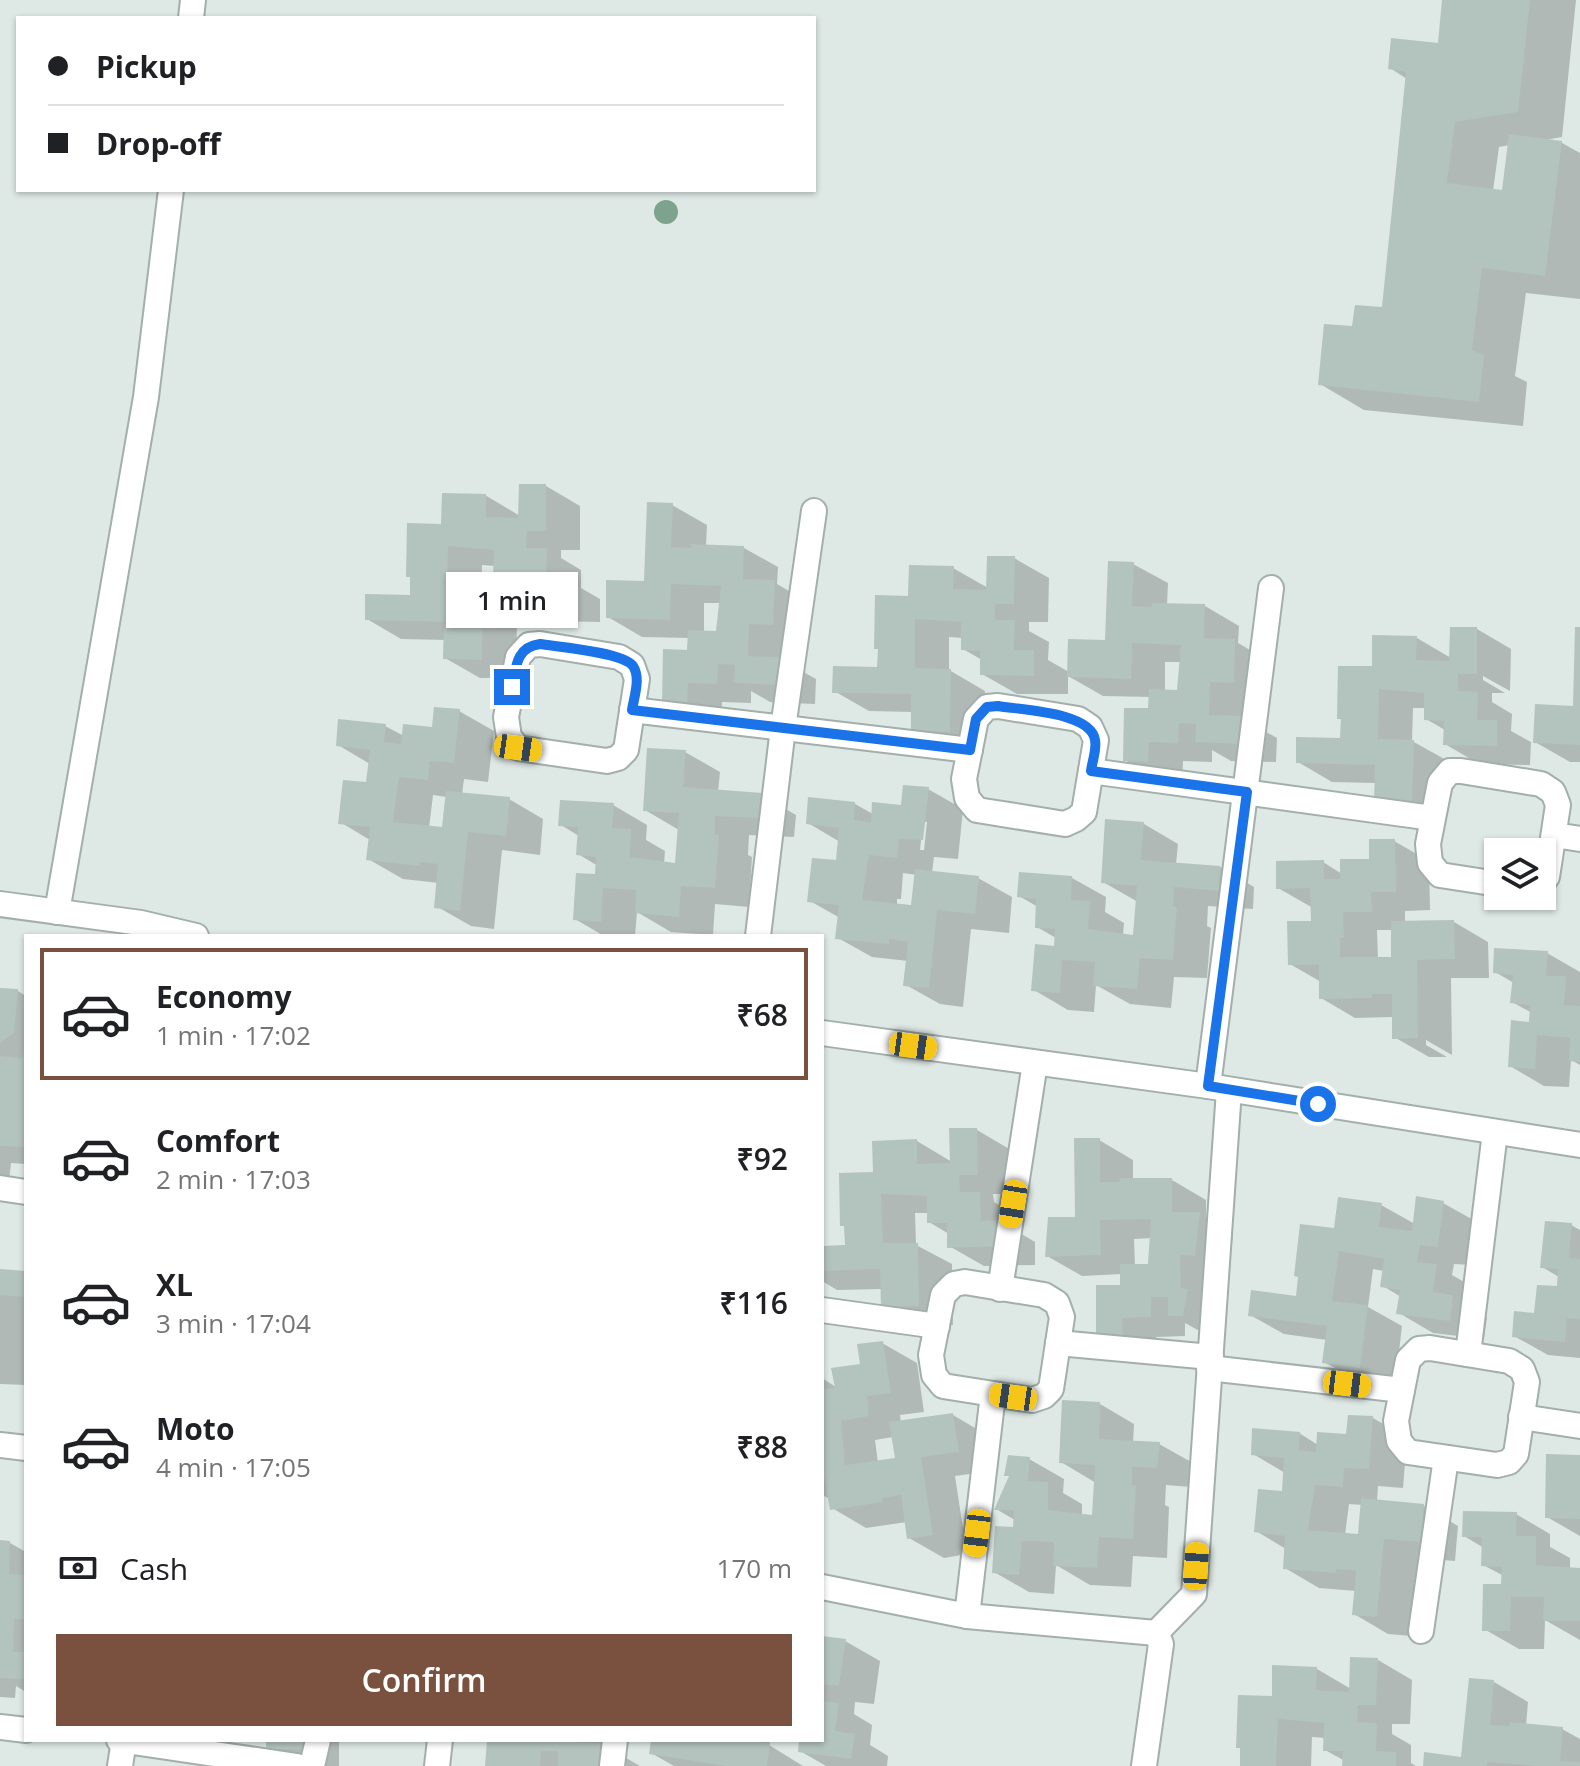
<!DOCTYPE html>
<html lang="en">
<head>
<meta charset="utf-8">
<style>
	body { margin:0; font-family:"Open Sans",sans-serif; background:#f6f6f6; color:#202124; height:100vh; display:flex; flex-direction:column; font-size:30px; white-space:nowrap }
	* { box-sizing:border-box; margin:0 }
	p { font-size:26px; color:#757577 }
	.icon { flex:none; width:44px; height:44px; fill:none; stroke:currentColor; stroke-width:2; stroke-linecap:round; stroke-linejoin:round }
	.map { position:relative; flex:1; overflow:hidden }
	.panel { position:absolute; left:24px; top:934px; width:800px; height:808px; display:flex; flex-direction:column; background:#fff; border-radius:0px; box-shadow:0 2px 6px #0004 }
	.panel>* { flex:none }
	.top-card { position:absolute; left:16px; top:16px; width:800px; height:176px; border-radius:0px; box-shadow:0 2px 6px #0004; display:grid; align-content:center; height:176px; padding:0 32px; background:#fff }
	.buttons { position:absolute; left:1484px; top:838px; display:grid; gap:16px }
	.buttons a { display:grid; place-items:center; width:72px; height:72px; border-radius:0px; background:#fff; box-shadow:0 2px 6px #0004; font-size:40px }
	.end { position:absolute; width:36px; height:36px; margin:-18px; border:10px solid #1a73e8; background:#fff; box-shadow:0 0 0 4px #fff }
	.from { border-radius:50% }
	.bubble { position:absolute; height:56px; border-radius:0px; background:#fff; box-shadow:0 2px 6px #0004; font-size:26px; font-weight:600; line-height:56px; text-align:center }
	.car { position:absolute; width:24px; height:48px; margin:-24px -12px; border-radius:10px; box-shadow:0 0 6px 2px #0007; background:linear-gradient(#f5c518 24%,#345 0 40%,#f5c518 0 76%,#345 0 86%,#f5c518 0) }
	.top-card b { display:flex; align-items:center; gap:28px; height:76px; font-size:30px }
	.top-card b+b { border-top:2px solid #e0e0e0 }
	.top-card i { width:20px; height:20px; background:#202124 }
	ul { padding:14px 0 0; list-style:none }
	li { display:flex; align-items:center; gap:24px; height:132px; margin:0 16px 12px; padding:0 16px; border:4px solid transparent; border-radius:0px }
	li div { flex:1 }
	li b { display:block; font-size:30px }
	li em { font-style:normal; font-weight:600 }
	li.active { border-color:#7a503e }
	li>.icon { width:72px; height:72px; stroke-width:1.5 }
	.pay { display:flex; align-items:center; gap:20px; height:88px; padding:0 32px; font-size:30px }
	.pay p { margin-inline-start:auto }
	.primary-button { display:flex; gap:16px; margin-top:auto; padding:16px 32px }
	.primary-button a { flex:1; height:92px; border-radius:0px; background:#7a503e; color:#fff; font-size:32px; font-weight:600; line-height:92px; text-align:center }
	.map>svg:first-child { display:block }
	.shadow { fill:#0003; fill-rule:evenodd }
	.building { fill:#b3c3bd }
	.lines { fill:none; stroke-linecap:round; stroke-linejoin:round }
	.minor-casing { stroke:#a2afab; stroke-width:28 }
	.minor { stroke:#fff; stroke-width:24 }
	.tree { fill:#7da38f }
	.route { stroke:#1a73e8; stroke-width:10 }
</style>
</head>
<body>
<div class="map">
<svg width="1580" height="1766" viewBox="0 0 1580 1766">
	<rect width="100%" height="100%" fill="#dee8e4"/>
	<!-- shadow -->
	<g class="shadow">
		<path d="M1444 0H1576L1562 137 1545 140 1562 143 1580 153V299L1526 293 1515 376 1527 382 1523 426 1364 410 1320 384 1354 329 1384 309 1407 79 1390 68 1440 45ZM1510 145 1504 193 1493 191 1499 147Z"/>
		<path d="M546 486 580 506V550H561V558L581 570V588L600 599V622L548 621 514 601 515 588 495 576V566L482 565 481 598 517 619 516 678H480L445 658 446 640 401 639 367 619 412 597 443 526 485 495 520 516Z"/>
		<path d="M672 505 707 525 706 546 744 548 778 567 777 584 808 602 807 643 783 642 782 660 816 679 815 704 770 702 751 691V703L722 702 721 722 664 701 689 652 690 638 642 637 608 617 646 583ZM704 603H720L718 633H704Z"/>
		<path d="M1014 558 1049 578 1048 622H1029V631L1049 642 1048 660 1069 672 1107 642 1133 564 1168 583 1167 605 1205 606 1239 626 1238 643 1269 661 1268 702 1244 701 1243 719 1277 738 1276 762 1231 761 1212 750V762L1183 761 1182 781 1159 780 1125 760 1150 711 1151 697 1103 696 1068 676V694H1017L982 674V660L963 649V638L949 637V670L985 691 984 751 947 750 913 730V712L869 711 834 691 879 669 910 598 953 568 988 588ZM1165 662H1182L1179 692H1165Z"/>
		<path d="M1477 629 1511 649 1510 691 1483 676V680L1505 693H1492V702L1512 714 1511 731 1531 742 1530 765 1479 764 1445 744V730L1426 719V708H1413L1412 741 1448 761 1446 821 1410 820 1376 783 1332 782 1298 762 1342 740 1343 721 1339 718 1374 669 1417 638 1451 658Z"/>
		<path d="M1580 629V762H1570L1535 742 1574 708Z"/>
		<path d="M459 711 494 731 488 782 464 779 462 795 509 799 543 819 540 855 502 850 494 929 471 926 436 906 439 883 403 879 368 859 370 840 340 822 368 785 370 764 338 745 385 726 404 736 434 729ZM433 795 447 797 444 829 429 828Z"/>
		<path d="M685 752 720 772 718 792 761 795 796 815 794 837 749 835 748 855 752 857 749 907 715 904 713 935 671 932 637 912 635 936H604L575 919 597 876 598 866 578 854 579 836 561 825 613 805 647 825 646 840 665 851 664 864 676 865 679 830 645 810Z"/>
		<path d="M928 789 963 809 958 859 934 857 932 873 978 878 1012 897 1009 933 971 929 963 1007 940 1004 906 985 908 961 872 957 838 938 840 918 810 901 838 863 840 842 808 823 855 804 873 814 903 807ZM923 822H927L924 850H920ZM903 873 917 875 913 907 897 906V899H901Z"/>
		<path d="M1144 824 1178 844 1176 864 1220 867 1254 887 1253 909 1208 906 1207 926 1211 928 1207 978 1174 977 1171 1008 1130 1004 1096 985 1094 1012 1068 1010 1034 990 1056 948V938L1037 927 1038 907 1019 896 1072 878 1106 897 1105 912 1124 923 1123 936 1135 937 1138 902 1103 882Z"/>
		<path d="M1394 841 1429 861 1430 910 1405 911V923L1454 922 1488 942 1489 978H1451L1452 1055 1426 1040V1045L1447 1057H1429L1394 1037V1017L1355 1018 1321 998V982L1290 964 1313 923V908L1278 888 1323 862 1342 874 1371 861ZM1377 930H1393V959H1378Z"/>
		<path d="M1547 953 1580 972V1065L1571 1060 1569 1087 1544 1086 1510 1066 1531 1024 1532 1013 1512 1002 1514 983 1495 972Z"/>
		<path d="M0 990 18 991 26 996V1164L11 1163 9 1182H0Z"/>
		<path d="M977 1130 1011 1150 1012 1194H993L994 1202 1014 1214 1015 1230 1035 1242V1265L984 1266 949 1246V1234L929 1222V1213H915L916 1245 952 1264 953 1325 917 1326 883 1306V1289L837 1290 822 1281V1248L847 1247 875 1174 917 1141 952 1162Z"/>
		<path d="M1099 1140 1133 1160V1180H1172L1206 1200V1218L1233 1234 1229 1275 1214 1274 1205 1334 1185 1323V1336L1156 1337 1157 1356 1098 1336 1122 1287V1274L1082 1276 1047 1256 1077 1219ZM1152 1238 1150 1266H1135L1134 1239Z"/>
		<path d="M1443 1203 1477 1222 1472 1265 1454 1264 1452 1275 1471 1286 1468 1306 1487 1317 1484 1339 1433 1333 1399 1313 1401 1297 1383 1286 1384 1271 1373 1269 1368 1307 1402 1326 1395 1386 1359 1381 1324 1362 1327 1340 1284 1334 1250 1315 1297 1299 1336 1231 1381 1205 1415 1224Z"/>
		<path d="M1571 1225 1580 1230V1358L1548 1355 1514 1336 1536 1315 1558 1288 1559 1277 1542 1267Z"/>
		<path d="M0 1271 26 1273V1385L0 1384Z"/>
		<path d="M882 1343 917 1363 924 1412 900 1415 901 1423 953 1415 987 1435 992 1471 955 1476 967 1554 944 1558 909 1538 907 1522 866 1528 832 1508 830 1499 822 1495V1378L836 1387 862 1365ZM893 1437 897 1460 878 1463 875 1440Z"/>
		<path d="M1100 1404 1134 1424 1133 1443 1159 1444 1193 1463 1191 1487 1166 1485 1165 1505 1169 1507 1167 1558 1133 1556 1131 1587 1090 1585 1056 1565 1054 1594 1029 1592 994 1572 1015 1529V1520L996 1509 1011 1477 1007 1475 1029 1459 1064 1479 1063 1493 1082 1504V1516L1094 1517 1096 1483 1061 1462Z"/>
		<path d="M1373 1418 1407 1438 1403 1488 1378 1486 1377 1501 1424 1506 1458 1526 1455 1561 1418 1558 1411 1636 1388 1634 1354 1614 1356 1591 1319 1588 1285 1568 1286 1549 1256 1531 1284 1493 1285 1473 1253 1454 1299 1433 1318 1445 1348 1436ZM1349 1504 1363 1505 1360 1536 1345 1535Z"/>
		<path d="M1580 1457V1536L1547 1517Z"/>
		<path d="M1516 1514 1550 1534V1547L1570 1558V1570H1580V1640L1545 1620 1544 1649H1519L1484 1629 1503 1586 1504 1576 1483 1565 1484 1548 1464 1536Z"/>
		<path d="M0 1542 10 1543 26 1552V1692L16 1686 15 1698 0 1697Z"/>
		<path d="M822 1638 845 1641 880 1661 874 1704 855 1702 854 1714 872 1725 870 1745 888 1756 887 1766H826L800 1751 801 1740H822Z"/>
		<path d="M1378 1660 1412 1680 1410 1724H1392V1734L1411 1745V1763L1416 1766H1344L1345 1761 1325 1750V1738L1312 1737 1311 1766H1242V1749L1238 1747 1274 1698 1317 1669 1351 1689Z"/>
		<path d="M1494 1682 1528 1702 1526 1726 1562 1729 1580 1739V1766H1425L1463 1759Z"/>
		<path d="M268 1740H339V1766H299L268 1748Z"/>
		<path d="M489 1740H607V1747L640 1766H487Z"/>
		<path d="M653 1740H770L769 1745 803 1766H674L651 1753Z"/>
	</g>
	<!-- building -->
	<g class="building">
		<path d="M1442 0H1530L1518 112 1455 122 1447 183 1502 190 1509 134 1562 141 1545 276 1482 268 1472 350 1484 355 1479 402 1318 385 1324 324 1352 326 1355 305 1382 307 1406 72 1388 69 1391 38 1438 43Z"/>
		<path d="M519 484H546V531H527L526 548H547L546 577H566V604L512 602 513 578 493 577 494 550 448 546 447 596 483 597 482 660 443 659 444 622 365 620V594L410 595V577H406L407 523 441 524 442 493 486 494V517L518 518Z"/>
		<path d="M647 502 673 503 671 547 691 548V544L744 546 743 579 775 580 773 625 749 624 748 656 782 657 781 685 734 683 735 665 718 664 717 684 688 683 687 703H662L663 649 687 650 688 630 716 631 721 586 671 584 670 620 606 618V580L644 581Z"/>
		<path d="M987 556H1015L1014 604H995V620H1015L1014 650H1034V676L980 675V651L961 650V622L915 619V668L951 669 950 732 911 731V694L832 693 833 666 877 667 878 649H874L875 595 908 596 909 565 954 566 953 589 986 590Z"/>
		<path d="M1108 561 1134 562 1132 606 1152 607V603L1205 604 1204 638 1235 639 1234 683 1210 682 1209 715 1243 716 1242 744 1195 742 1196 724 1179 723 1178 743 1149 742 1148 762 1123 761 1124 708H1148L1149 689 1177 690 1181 645 1132 643 1131 679 1067 677 1068 639 1105 640Z"/>
		<path d="M1450 627H1477V674H1458V691L1478 692 1477 720H1497V746L1443 745 1444 721 1424 720V693L1379 689 1378 739 1414 740 1412 803 1374 802 1375 765 1296 763V737L1340 738 1341 719H1337L1338 666H1372V635L1417 636 1416 660 1449 661Z"/>
		<path d="M1575 627H1580V745L1533 743 1535 704 1573 706Z"/>
		<path d="M434 707 460 709 454 763 430 761 428 780 399 777 393 822 442 827 446 791 510 797 506 836 468 832 460 911 434 908 438 864 420 862 419 866 366 860 370 827 338 824 343 780 366 782 370 750 336 746 338 719 386 724 384 742 401 744 403 724 432 727Z"/>
		<path d="M647 748 686 750 683 787 762 793 760 818 715 816V835H719L715 888 681 886 679 917 635 913 636 890 603 888 601 922 573 920 576 873 595 874 596 857 576 855 578 827 558 826 560 800 614 803 612 828 631 829 630 857 675 863 679 813 643 811Z"/>
		<path d="M903 785 929 787 923 840 899 839 897 858 869 855 862 900 911 905 915 869 979 876 975 914 937 910 929 988 903 986 908 942 889 939V944L835 939 839 905 807 902 812 858 836 860 839 828 806 824 808 797 855 802 854 820 871 822 872 802 901 805Z"/>
		<path d="M1105 819 1144 822 1141 860 1220 866 1219 891 1174 887 1173 907H1177L1173 960 1140 958 1137 989 1093 986 1095 962 1062 960 1060 993 1031 991 1035 944 1054 946 1055 929 1035 928 1036 899 1017 897 1019 872 1072 876 1071 900 1090 901 1088 929 1133 935 1137 886 1101 883Z"/>
		<path d="M1369 839H1395L1396 892H1371L1372 912H1343L1344 938H1340V957H1391V921L1454 920 1455 959 1417 960 1418 1038 1392 1039V994H1372V998L1319 999V965H1288L1287 921H1311L1310 888 1276 889V861L1324 860V879H1340V859H1369Z"/>
		<path d="M1494 948 1548 951 1546 976H1566L1564 1005 1580 1006V1062L1569 1061 1570 1038 1537 1035 1535 1069 1508 1067 1511 1020 1529 1022 1530 1005 1510 1003 1513 975 1493 973Z"/>
		<path d="M0 988 18 989 14 1033 0 1043Z"/>
		<path d="M24 1048H26V1147L0 1146V1056L23 1058Z"/>
		<path d="M949 1128H977L978 1175H959L960 1192H980L981 1221 1001 1220V1246L947 1248V1223H927V1196L881 1194 883 1243H918L919 1306 881 1307 880 1269 822 1271V1246L845 1245 844 1226H840L839 1173 873 1172 872 1141 917 1139V1164L950 1163Z"/>
		<path d="M1074 1138H1100V1182H1120L1119 1178H1172V1212H1200L1195 1256 1180 1255 1181 1288 1188 1289 1183 1316H1168V1297H1151V1317L1122 1318 1123 1337H1096V1285H1120V1264H1148L1151 1219 1100 1220 1101 1255 1045 1257 1048 1217H1075Z"/>
		<path d="M1416 1196 1444 1201 1438 1247 1420 1245 1417 1262 1437 1264 1433 1292 1453 1295 1450 1321 1396 1314 1400 1290 1380 1287 1384 1259 1339 1251 1332 1301 1368 1305 1360 1368 1322 1363 1327 1326 1248 1316 1251 1290 1296 1296 1298 1277 1294 1276 1300 1224 1334 1228 1338 1197 1382 1203 1379 1227 1412 1231Z"/>
		<path d="M1545 1221 1572 1223 1569 1258 1580 1259V1319L1567 1318 1565 1342 1512 1337 1514 1311 1534 1313 1537 1285 1557 1286 1558 1269 1540 1268Z"/>
		<path d="M0 1269 26 1271V1297L0 1295Z"/>
		<path d="M883 1341 891 1393 867 1396 869 1416 841 1421 845 1465 895 1458 889 1422 953 1413 959 1452 921 1457 933 1535 907 1539 901 1495 882 1498 883 1502 830 1510 824 1476H822V1390L835 1388 831 1368 860 1364 857 1344Z"/>
		<path d="M1062 1400 1100 1402 1099 1439 1160 1442 1157 1468 1132 1467V1485H1136L1133 1539 1099 1537 1097 1568 1053 1566 1054 1542 1022 1541 1019 1575 992 1573 995 1526 1013 1527 1014 1510H994L1009 1476H1004L1008 1455 1030 1457 1028 1481 1048 1482V1510L1092 1515 1095 1465 1059 1463Z"/>
		<path d="M1348 1415 1373 1416 1369 1469 1344 1468 1343 1487 1315 1485 1308 1530 1358 1534 1361 1498 1424 1504 1421 1542 1384 1539 1377 1617 1352 1615 1356 1571 1336 1569V1573L1283 1569 1285 1536 1254 1532 1258 1489 1282 1491 1284 1458 1251 1455 1252 1428 1300 1432 1299 1450 1316 1452 1317 1432 1346 1434Z"/>
		<path d="M1546 1454 1580 1455V1519L1545 1518Z"/>
		<path d="M1463 1511 1517 1512 1516 1536H1536V1565L1580 1568V1621H1543L1544 1597H1511L1510 1631H1482L1483 1584H1501L1502 1567 1481 1566 1482 1537H1462Z"/>
		<path d="M0 1540 10 1541 9 1574 26 1575V1619H14L13 1652H26V1679L0 1678Z"/>
		<path d="M822 1636 846 1639 839 1686 822 1684Z"/>
		<path d="M1350 1657 1378 1658 1376 1705H1358L1357 1722 1377 1723 1376 1751 1396 1752V1766H1342L1343 1751H1323L1324 1723 1278 1719 1276 1766H1240V1748H1236L1238 1695 1272 1696V1665L1317 1667 1316 1690 1349 1692Z"/>
		<path d="M1469 1678 1494 1680 1490 1725 1509 1726 1510 1722 1563 1727 1560 1761 1580 1762V1766H1537L1487 1762V1766H1423L1424 1752 1461 1757Z"/>
		<path d="M822 1701 839 1703 835 1731 855 1734 851 1759 798 1752 799 1740H822Z"/>
		<rect x="266" y="1740" width="39" height="9"/>
		<path d="M487 1740H572V1742L606 1744 605 1766H558V1751H541L540 1766H485Z"/>
		<path d="M651 1740H743L770 1743 767 1766H727L649 1754Z"/>
	</g>
	<g class="lines">
		<defs>
			<g id="minor">
				<path d="M191 18 193 0"/>
				<path d="M540 644 619 657 632 665 637 679 626 750 618 758 607 761 518 748 509 737 506 717 518 657 529 645Z"/>
				<path d="M998 706 1078 719 1090 727 1096 740 1084 812 1076 819 1065 824 977 810 967 798 964 779 976 719 987 707Z"/>
				<path d="M632 710 970 750"/>
				<path d="M1091 771 1432 818"/>
				<path d="M1554 835 1580 839"/>
				<path d="M1498 884 1440 875 1430 863 1428 844 1440 783 1450 771H1461L1541 784 1553 792 1558 805 1547 877 1542 882"/>
				<path d="M0 904 141 923 196 936"/>
				<path d="M57 912 146 397 171 190"/>
				<path d="M758 936 783 728 814 511"/>
				<path d="M822 1033 1208 1086 1580 1145"/>
				<path d="M1208 1086 1271 588"/>
				<path d="M0 1188 26 1192"/>
				<path d="M965 1282 1044 1295 1057 1303 1062 1317 1051 1389 1044 1396 1032 1400 943 1386 934 1375 931 1355 943 1295 954 1284Z"/>
				<path d="M1000 1289 1035 1063"/>
				<path d="M822 1310 937 1326"/>
				<path d="M1058 1343 1211 1357"/>
				<path d="M1430 1348 1509 1361 1522 1369 1527 1382 1516 1454 1509 1462 1497 1465 1408 1452 1399 1441 1396 1421 1408 1360 1419 1349Z"/>
				<path d="M1468 1354 1495 1132"/>
				<path d="M1209 1368 1402 1390"/>
				<path d="M1521 1417 1580 1426"/>
				<path d="M0 1445 26 1448"/>
				<path d="M822 1587 967 1616 1156 1633 1161 1644 1144 1766"/>
				<path d="M967 1616 993 1394"/>
				<path d="M1421 1631 1446 1458"/>
				<path d="M1156 1633 1194 1594 1229 1090"/>
				<path d="M0 1727 26 1730"/>
				<path d="M119 1740 297 1766"/>
				<path d="M120 1766 124 1740"/>
				<path d="M312 1766 318 1740"/>
				<path d="M437 1766 440 1740"/>
				<path d="M612 1766 615 1740"/>
			</g>
		</defs>
		<!-- minor casing -->
		<use href="#minor" class="minor-casing"/>
		<!-- minor -->
		<use href="#minor" class="minor"/>
	</g>
	<!-- trees -->
	<circle class="tree" cx="666" cy="212" r="12"/>
	<g class="lines">
		<!-- route -->
		<path class="route" d="M512 687C516 667 516 647 540 644 559 647 623 652 633 666 641 678 634 697 632 710L970 750 976 719 987 707 998 706C1021 710 1091 712 1095 740 1097 749 1092 762 1091 771L1247 792 1208 1086 1318 1104"/>
	</g>
</svg>
<div class="buttons">
<a><svg class="icon" aria-label="layers" viewBox="0 0 24 24"><path d="M12 4l9 5-9 5-9-5zM3 14l9 5 9-5"/></svg></a>
</div>
<i class="end from" style="left:1318px;top:1104px"></i>
<i class="end" style="left:512px;top:687px"></i>
<div class="bubble" style="left:446px;top:572px;width:132px">1 min</div>
<i class="car" style="left:518px;top:748px;rotate:98deg"></i>
<i class="car" style="left:913px;top:1046px;rotate:98deg"></i>
<i class="car" style="left:1013px;top:1204px;rotate:189deg"></i>
<i class="car" style="left:1347px;top:1384px;rotate:97deg"></i>
<i class="car" style="left:1013px;top:1397px;rotate:278deg"></i>
<i class="car" style="left:977px;top:1533px;rotate:187deg"></i>
<i class="car" style="left:1196px;top:1566px;rotate:4deg"></i>
<div class="top-card">
<b><i class="from"></i>Pickup</b>
<b><i></i>Drop-off</b>
</div>
<section class="panel">
<ul>
<li class="active"><svg class="icon" aria-label="car" viewBox="0 0 24 24"><path d="M5 17H2v-5l4-1 3-4h7l3 4 3 1v5h-3M9 17h6M6 11h13"/><circle cx="7" cy="17" r="2"/><circle cx="17" cy="17" r="2"/></svg><div><b>Economy</b><p>1 min · 17:02</p></div><em>₹68</em></li>
<li><svg class="icon" aria-label="car" viewBox="0 0 24 24"><path d="M5 17H2v-5l4-1 3-4h7l3 4 3 1v5h-3M9 17h6M6 11h13"/><circle cx="7" cy="17" r="2"/><circle cx="17" cy="17" r="2"/></svg><div><b>Comfort</b><p>2 min · 17:03</p></div><em>₹92</em></li>
<li><svg class="icon" aria-label="car" viewBox="0 0 24 24"><path d="M5 17H2v-5l4-1 3-4h7l3 4 3 1v5h-3M9 17h6M6 11h13"/><circle cx="7" cy="17" r="2"/><circle cx="17" cy="17" r="2"/></svg><div><b>XL</b><p>3 min · 17:04</p></div><em>₹116</em></li>
<li><svg class="icon" aria-label="car" viewBox="0 0 24 24"><path d="M5 17H2v-5l4-1 3-4h7l3 4 3 1v5h-3M9 17h6M6 11h13"/><circle cx="7" cy="17" r="2"/><circle cx="17" cy="17" r="2"/></svg><div><b>Moto</b><p>4 min · 17:05</p></div><em>₹88</em></li>
</ul>
<div class="pay"><svg class="icon" aria-label="cash" viewBox="0 0 24 24"><path d="M3 7h18v10H3z"/><circle cx="12" cy="12" r="2"/></svg>Cash<p>170 m</p></div>
<div class="primary-button"><a>Confirm</a></div>
</section>
</div>
</body>
</html>
